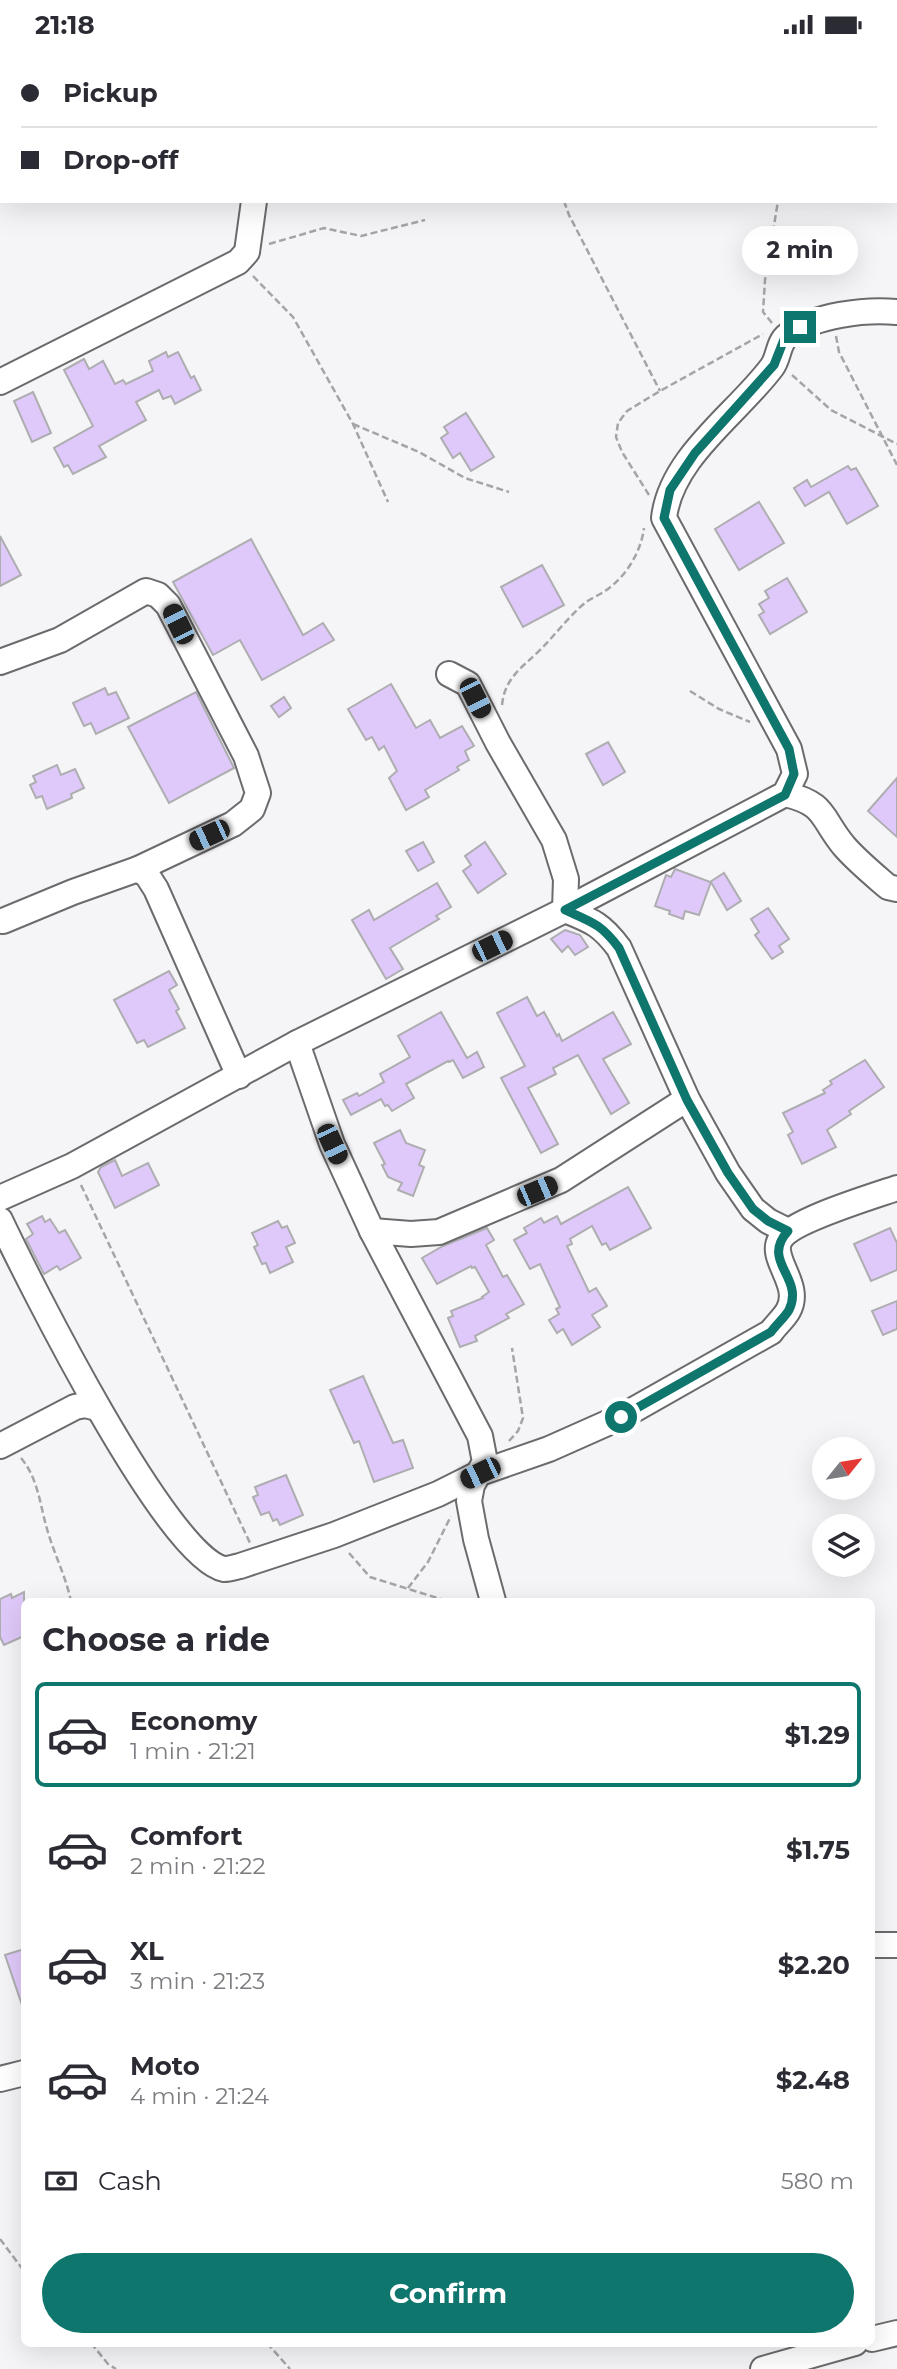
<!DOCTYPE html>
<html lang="en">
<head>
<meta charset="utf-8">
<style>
	body { margin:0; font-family:Montserrat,sans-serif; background:#f7f7f7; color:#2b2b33; height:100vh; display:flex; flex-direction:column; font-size:26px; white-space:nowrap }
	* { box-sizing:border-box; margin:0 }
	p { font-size:23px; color:#7c7c81 }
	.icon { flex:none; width:38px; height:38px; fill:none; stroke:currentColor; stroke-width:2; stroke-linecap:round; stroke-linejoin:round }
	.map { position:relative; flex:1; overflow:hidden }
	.side { position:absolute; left:21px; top:1549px; width:854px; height:749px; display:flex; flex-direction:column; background:#fff; border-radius:10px; box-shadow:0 7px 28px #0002 }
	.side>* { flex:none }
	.banner { position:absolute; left:0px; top:0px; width:898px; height:154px; box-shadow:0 7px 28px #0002; display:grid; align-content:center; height:154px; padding:0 21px; background:#fff }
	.needle { width:46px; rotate:60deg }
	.controls { position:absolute; left:812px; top:1388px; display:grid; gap:14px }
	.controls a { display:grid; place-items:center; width:63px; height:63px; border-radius:50%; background:#fff; box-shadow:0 7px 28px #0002; font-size:35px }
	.end { position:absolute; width:32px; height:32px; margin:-16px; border:9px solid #0f766e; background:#fff; box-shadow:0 0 0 4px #fff }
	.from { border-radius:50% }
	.bubble { position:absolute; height:49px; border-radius:24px; background:#fff; box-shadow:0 7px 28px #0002; font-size:23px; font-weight:700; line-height:49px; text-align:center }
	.car { position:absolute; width:21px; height:42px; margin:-21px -10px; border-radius:9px; box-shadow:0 0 5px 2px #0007; background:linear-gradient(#222 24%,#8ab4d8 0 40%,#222 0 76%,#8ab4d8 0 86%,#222 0) }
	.banner b { display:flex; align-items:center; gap:24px; height:66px; font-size:26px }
	.banner b+b { border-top:2px solid #e1e1e2 }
	.banner i { width:18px; height:18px; background:#2b2b33 }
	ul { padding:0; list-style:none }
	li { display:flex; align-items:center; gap:21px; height:105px; margin:0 14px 10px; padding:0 7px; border:4px solid transparent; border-radius:10px }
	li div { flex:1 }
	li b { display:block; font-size:26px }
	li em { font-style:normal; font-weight:700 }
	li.current { border-color:#0f766e }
	li>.icon { width:63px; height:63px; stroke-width:1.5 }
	h2 { padding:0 21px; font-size:32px; line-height:84px }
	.pay { display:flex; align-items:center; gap:18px; height:77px; padding:0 21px; font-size:26px }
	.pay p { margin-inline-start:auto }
	.action { display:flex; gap:14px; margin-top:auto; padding:14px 21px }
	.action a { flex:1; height:80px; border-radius:42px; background:#0f766e; color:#fff; font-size:28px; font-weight:700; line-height:80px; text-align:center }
	.status { display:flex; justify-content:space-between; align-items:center; height:49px; padding:0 35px; background:#fff; direction:ltr }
	.status svg { height:19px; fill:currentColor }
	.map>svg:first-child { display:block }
	.building { fill:#dfc9fa; stroke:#aeadb0; stroke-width:2 }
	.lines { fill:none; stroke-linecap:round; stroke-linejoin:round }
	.minor-casing { stroke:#6b6a6d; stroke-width:28 }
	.path { stroke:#a5a4a6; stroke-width:2.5; stroke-dasharray:7 3.5; stroke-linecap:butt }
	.minor { stroke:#fff; stroke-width:24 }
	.route { stroke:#0f766e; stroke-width:9 }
</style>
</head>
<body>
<div class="status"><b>21:18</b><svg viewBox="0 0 49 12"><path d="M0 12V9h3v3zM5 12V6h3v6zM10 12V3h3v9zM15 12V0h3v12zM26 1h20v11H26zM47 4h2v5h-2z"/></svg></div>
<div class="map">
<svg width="897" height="2320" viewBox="0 0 897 2320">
	<rect width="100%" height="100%" fill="#f5f4f7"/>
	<!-- building -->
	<g class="building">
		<path d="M166 303 168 308 178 303 191 329 194 327 201 341 175 355 171 347 163 350 159 341 136 353 146 371 99 397 106 408 73 425 68 416 64 418 54 399 93 377 64 321 84 310 89 320 103 312 115 335 123 331 126 335 153 322 149 312Z"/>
		<path d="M33 343 51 384 32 393 14 352Z"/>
		<path d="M466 364 494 408 471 422 460 404 453 409 441 389 448 384 444 378Z"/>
		<path d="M848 417 851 421 856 419 878 457 847 475 829 443 805 457 794 439 807 431 811 438Z"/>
		<path d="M759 453 784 494 739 521 715 480Z"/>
		<path d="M0 487 21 526 0 537Z"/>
		<path d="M251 490 303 586 323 574 334 591 262 631 240 591 213 606 173 533Z"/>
		<path d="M542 516 564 556 523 578 501 538Z"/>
		<path d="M787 529 807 563 770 585 759 566 764 563 759 555 769 549 765 542Z"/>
		<path d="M391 635 416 679 430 671 440 689 462 677 474 697 465 702 469 711 457 718 459 721 425 741 429 748 406 761 389 729 397 722 384 697 379 701 372 688 366 691 348 660Z"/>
		<path d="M105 639 108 646 116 643 129 669 96 685 91 674 84 677 73 654Z"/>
		<path d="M196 643 234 719 169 754 128 678Z"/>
		<path d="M284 648 291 659 279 668 271 657Z"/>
		<path d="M608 693 625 723 603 736 586 705Z"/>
		<path d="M57 716 61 726 75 720 84 739 71 745 72 749 47 760 42 747 36 749 30 736 36 733 33 727Z"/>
		<path d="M897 729V788L868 762Z"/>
		<path d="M423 793 434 813 418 822 406 802Z"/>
		<path d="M485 793 506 825 478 844 463 822 471 816 465 807Z"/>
		<path d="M675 820 710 833 724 824 741 852 727 861 711 833 699 866 685 862 683 870 669 865 670 862 655 857 666 826 671 828Z"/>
		<path d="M437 834 451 858 436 867 439 870 390 899 403 920 386 930 352 871 369 861 374 871Z"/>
		<path d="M768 859 789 890 779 897 783 903 772 910 755 886 759 883 751 870Z"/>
		<path d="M565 881 580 886 588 898 575 906 568 897 562 903 551 890Z"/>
		<path d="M169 922 177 936 169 941 179 960 176 962 185 979 148 998 144 991 137 994 114 951Z"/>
		<path d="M527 948 537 967 544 963 557 987 559 985 562 992 613 963 631 995 603 1010 629 1054 611 1065 578 1006 553 1019 556 1025 528 1039 558 1095 541 1104 501 1029 525 1017 497 964Z"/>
		<path d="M441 963 467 1009 477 1003 484 1018 463 1029 453 1011 449 1013 448 1012 406 1035 414 1049 392 1062 388 1056 385 1057 381 1050 351 1066 343 1051 357 1044 359 1047 384 1033 380 1025 410 1008 398 987Z"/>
		<path d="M865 1011 884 1038 849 1062 851 1065 827 1081 836 1098 802 1115 788 1086 793 1083 783 1064 825 1044 823 1041 832 1035 830 1032Z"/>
		<path d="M400 1081 406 1094 425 1101 419 1116 424 1118 413 1147 398 1141 402 1134 388 1128 382 1116 385 1115 374 1094Z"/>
		<path d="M115 1111 122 1127 148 1114 159 1136 115 1159 98 1123 101 1118Z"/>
		<path d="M628 1138 651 1179 610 1201 606 1194 602 1196 592 1177 570 1190 572 1195 567 1197 589 1243 596 1239 607 1257 592 1266 600 1278 572 1296 563 1280 557 1284 549 1271 559 1265 556 1260 560 1258 540 1215 530 1220 514 1191 527 1184 524 1179 541 1169 544 1174 557 1167 561 1175Z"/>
		<path d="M42 1167 45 1173 50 1170 59 1184 65 1181 81 1209 60 1221 57 1217 44 1225 26 1190 33 1185 27 1175Z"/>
		<path d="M278 1172 282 1179 287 1177 295 1194 286 1198 293 1213 270 1224 266 1214 262 1215 254 1198 258 1196 252 1184Z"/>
		<path d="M487 1179 494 1191 486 1196 503 1228 507 1226 524 1255 506 1265 509 1269 475 1287 477 1292 460 1298 448 1269 453 1267 451 1262 483 1249 482 1248 489 1243 475 1218 472 1219 471 1217 437 1235 422 1209 443 1197Z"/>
		<path d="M890 1179 897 1194V1221L871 1232 854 1195Z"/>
		<path d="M897 1252V1280L883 1286 872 1262Z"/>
		<path d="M363 1327 393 1394 403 1391 413 1419 374 1433 359 1392 354 1394 330 1341Z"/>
		<path d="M286 1426 303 1466 280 1476 277 1470 273 1472 269 1463 261 1466 253 1448 258 1446 255 1438Z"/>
		<path d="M24 1543V1587L4 1596 0 1588V1550L11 1545 12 1549Z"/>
		<path d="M24 1900V1955L22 1956 5 1906Z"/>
	</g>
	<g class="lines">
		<defs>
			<g id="minor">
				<path d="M270 2V0"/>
				<path d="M896 15H897"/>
				<path d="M0 333 238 213 247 203 254 152"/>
				<path d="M0 613 60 591 146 542 158 546 168 556 246 707 258 744 252 760 233 775 138 820 73 843 3 872"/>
				<path d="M449 625 468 635 498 694 554 791 566 830 565 861C592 872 601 875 619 899L687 1050 728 1124 753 1160 768 1172 788 1182"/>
				<path d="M785 745C827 755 820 768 844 797 857 812 873 825 888 838L897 840"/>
				<path d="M138 820 147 826 156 840 239 1027"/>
				<path d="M297 994 332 1095 372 1182 480 1387 485 1413 472 1436 469 1452 476 1490 493 1552"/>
				<path d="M0 1149 72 1117 297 994 565 861 785 745 795 725 789 700 664 469C671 408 737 365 772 318 779 309 778 293 788 286 815 266 865 260 897 263"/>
				<path d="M0 1171C28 1230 167 1509 224 1520 229 1520 235 1518 240 1517L334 1486 438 1445 480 1424 549 1400 621 1368 771 1283C776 1276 784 1269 788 1262 803 1236 769 1210 780 1191 790 1172 874 1147 897 1139"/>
				<path d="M372 1182 411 1185 439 1183 561 1131 687 1050"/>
				<path d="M0 1397 75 1358 85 1356 97 1359"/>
				<path d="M872 1896H897"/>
				<path d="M0 2030 24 2024"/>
				<path d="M872 2290 897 2284"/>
				<path d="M763 2320 855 2294"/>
			</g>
		</defs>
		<!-- minor casing -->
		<use href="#minor" class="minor-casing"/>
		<!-- path -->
		<g class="path">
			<path d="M793 0 802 2"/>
			<path d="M172 2V0"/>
			<path d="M557 2V0"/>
			<path d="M818 2V0"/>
			<path d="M564 152 569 166 660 342"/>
			<path d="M269 195 324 179 361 187 425 171"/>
			<path d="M253 227 293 268 353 375 388 453"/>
			<path d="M772 274 763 263 765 231 778 152"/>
			<path d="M836 287 839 303 897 416"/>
			<path d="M792 326 831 361 897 395"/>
			<path d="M353 375 419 403 465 429 509 443"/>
			<path d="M649 446 622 403 616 388 618 374 627 362 660 342 763 285"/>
			<path d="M690 642 719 660 750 673"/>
			<path d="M502 656C505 628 522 619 541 600 556 585 569 567 586 553 592 549 599 546 605 542 626 528 641 503 644 479"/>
			<path d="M81 1136 250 1494"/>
			<path d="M509 1392 518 1382 523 1369 512 1299"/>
			<path d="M21 1409C38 1429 40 1456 47 1480 54 1505 65 1525 71 1552"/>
			<path d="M349 1504 370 1528 447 1552"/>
			<path d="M408 1539 428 1513 451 1467"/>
			<path d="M0 2190 24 2222"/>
			<path d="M91 2294 108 2315 116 2320"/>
			<path d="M267 2294 290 2320"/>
		</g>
		<!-- minor -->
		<use href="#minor" class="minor"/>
	</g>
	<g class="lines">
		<!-- route -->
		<path class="route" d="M621 1368 771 1283C776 1276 785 1268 789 1261 805 1228 760 1213 788 1182L768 1172 753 1160 728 1124 687 1051 619 899C601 875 592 873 565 861L785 746 794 725 789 700 664 469 670 441 695 404 774 316 785 288 800 278"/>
	</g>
</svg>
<div class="controls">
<a><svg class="needle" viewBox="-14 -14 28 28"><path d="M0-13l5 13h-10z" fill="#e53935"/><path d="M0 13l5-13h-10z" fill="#7c7c81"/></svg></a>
<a><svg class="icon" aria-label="layers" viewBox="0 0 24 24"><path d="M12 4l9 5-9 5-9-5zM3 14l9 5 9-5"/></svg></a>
</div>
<i class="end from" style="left:621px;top:1368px"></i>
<i class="end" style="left:800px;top:278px"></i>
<div class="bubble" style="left:742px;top:177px;width:116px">2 min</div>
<i class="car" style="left:178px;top:575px;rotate:334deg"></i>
<i class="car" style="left:475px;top:649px;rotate:153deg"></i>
<i class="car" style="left:209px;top:786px;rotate:245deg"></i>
<i class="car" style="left:492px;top:897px;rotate:64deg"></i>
<i class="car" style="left:332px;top:1095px;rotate:155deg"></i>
<i class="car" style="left:537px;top:1142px;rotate:67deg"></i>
<i class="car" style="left:480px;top:1424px;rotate:244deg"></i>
<div class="banner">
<b><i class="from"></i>Pickup</b>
<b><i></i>Drop-off</b>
</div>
<section class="side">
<h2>Choose a ride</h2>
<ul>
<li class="current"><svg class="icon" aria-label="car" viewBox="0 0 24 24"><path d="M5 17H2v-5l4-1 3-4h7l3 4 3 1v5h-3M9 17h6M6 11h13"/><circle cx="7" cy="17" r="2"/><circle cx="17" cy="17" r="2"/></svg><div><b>Economy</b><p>1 min · 21:21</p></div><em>$1.29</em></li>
<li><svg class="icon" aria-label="car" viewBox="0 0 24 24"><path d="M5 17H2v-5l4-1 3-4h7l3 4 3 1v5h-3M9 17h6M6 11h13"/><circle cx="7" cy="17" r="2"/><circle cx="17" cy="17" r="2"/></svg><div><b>Comfort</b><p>2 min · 21:22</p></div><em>$1.75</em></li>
<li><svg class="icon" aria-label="car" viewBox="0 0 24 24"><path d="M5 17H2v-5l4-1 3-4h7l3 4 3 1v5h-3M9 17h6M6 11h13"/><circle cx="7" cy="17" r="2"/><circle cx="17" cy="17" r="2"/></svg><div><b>XL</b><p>3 min · 21:23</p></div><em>$2.20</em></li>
<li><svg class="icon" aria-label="car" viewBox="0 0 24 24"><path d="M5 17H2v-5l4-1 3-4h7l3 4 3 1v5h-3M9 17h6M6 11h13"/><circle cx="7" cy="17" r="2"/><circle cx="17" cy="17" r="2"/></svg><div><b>Moto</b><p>4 min · 21:24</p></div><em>$2.48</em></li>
</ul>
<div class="pay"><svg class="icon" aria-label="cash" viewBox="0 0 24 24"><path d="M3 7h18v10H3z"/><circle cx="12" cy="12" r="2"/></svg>Cash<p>580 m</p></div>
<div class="action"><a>Confirm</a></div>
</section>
</div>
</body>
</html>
